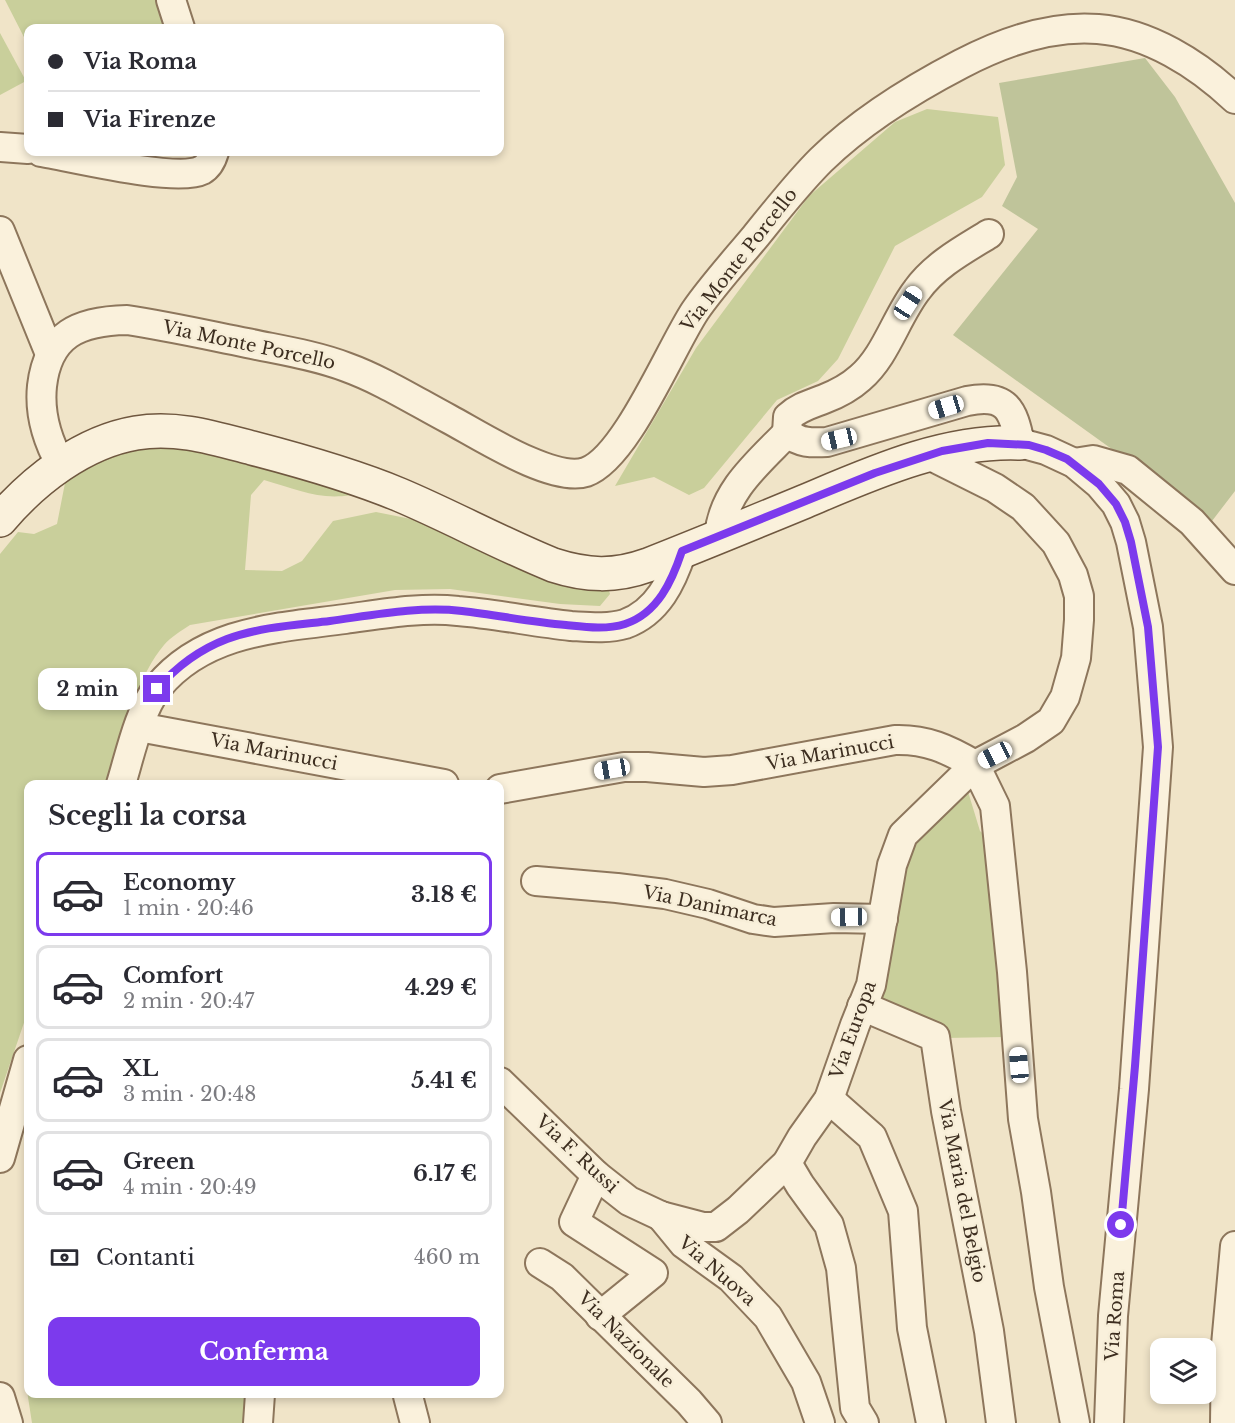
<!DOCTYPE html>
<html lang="it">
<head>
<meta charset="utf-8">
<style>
	body { margin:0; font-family:"Libre Baskerville",serif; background:#f7f7f7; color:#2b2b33; height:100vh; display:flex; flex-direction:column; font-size:22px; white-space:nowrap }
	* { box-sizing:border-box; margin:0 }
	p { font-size:20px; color:#7c7c81 }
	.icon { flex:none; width:33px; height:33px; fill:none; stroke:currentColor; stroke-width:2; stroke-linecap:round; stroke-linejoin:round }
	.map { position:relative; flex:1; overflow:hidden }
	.drawer { position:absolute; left:24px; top:780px; width:480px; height:618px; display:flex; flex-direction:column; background:#fff; border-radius:12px; box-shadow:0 3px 9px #0003 }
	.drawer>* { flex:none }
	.guide { position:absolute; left:24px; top:24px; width:480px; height:132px; border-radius:12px; box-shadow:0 3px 9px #0003; display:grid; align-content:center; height:132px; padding:0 24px; background:#fff }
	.controls { position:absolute; left:1150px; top:1338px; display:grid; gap:12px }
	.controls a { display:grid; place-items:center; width:66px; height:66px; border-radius:12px; background:#fff; box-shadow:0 3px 9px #0003; font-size:30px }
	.end { position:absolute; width:27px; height:27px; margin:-14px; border:8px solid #7c3aed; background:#fff; box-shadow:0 0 0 3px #fff }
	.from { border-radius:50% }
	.bubble { position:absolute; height:42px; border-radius:12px; background:#fff; box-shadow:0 3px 9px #0003; font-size:20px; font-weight:700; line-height:42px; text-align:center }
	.car { position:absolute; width:18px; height:36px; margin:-18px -9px; border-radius:8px; box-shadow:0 0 4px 2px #0007; background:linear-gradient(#fff 24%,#345 0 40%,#fff 0 76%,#345 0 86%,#fff 0) }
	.guide b { display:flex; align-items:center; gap:21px; height:57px; font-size:22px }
	.guide b+b { border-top:2px solid #e1e1e2 }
	.guide i { width:15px; height:15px; background:#2b2b33 }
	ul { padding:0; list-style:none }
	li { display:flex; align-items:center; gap:18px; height:84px; margin:0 12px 9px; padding:0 12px; border:3px solid #e1e1e2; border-radius:12px }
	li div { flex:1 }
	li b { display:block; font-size:22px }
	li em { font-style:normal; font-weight:700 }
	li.current { border-color:#7c3aed }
	li>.icon { width:54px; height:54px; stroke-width:1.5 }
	h2 { padding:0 24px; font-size:27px; line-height:72px }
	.pay { display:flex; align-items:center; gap:15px; height:66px; padding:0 24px; font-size:22px }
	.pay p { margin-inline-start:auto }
	.cta { display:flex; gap:12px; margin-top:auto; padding:12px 24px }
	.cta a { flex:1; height:69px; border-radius:12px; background:#7c3aed; color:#fff; font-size:24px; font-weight:700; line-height:69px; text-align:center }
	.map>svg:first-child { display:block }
	.green { fill:#c9cf9b }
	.cemetery { fill:#bfc49a }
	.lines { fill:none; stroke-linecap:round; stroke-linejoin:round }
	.street-casing { stroke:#8d765c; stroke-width:32 }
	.secondary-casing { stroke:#6f573f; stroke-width:36 }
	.street { stroke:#faf1dc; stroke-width:28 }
	.secondary { stroke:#faf1dc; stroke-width:33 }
	.route { stroke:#7c3aed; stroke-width:8 }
	.labels { text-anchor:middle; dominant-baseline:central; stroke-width:5; stroke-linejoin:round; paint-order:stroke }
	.street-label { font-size:18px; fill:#3d2e20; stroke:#f7eed8 }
</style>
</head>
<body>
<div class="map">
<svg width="1235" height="1423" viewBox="0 0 1235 1423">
	<rect width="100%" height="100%" fill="#f0e4c8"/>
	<!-- green -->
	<g class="green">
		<path d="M5 0H158L166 28H28V45Z"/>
		<path d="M0 33 26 81 0 95Z"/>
		<path d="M927 109 998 117 1005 165 982 197 895 246 838 359 818 381 777 400 704 488 689 495 654 477 615 486 696 348 809 196 895 122Z"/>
		<path d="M150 438 367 491C327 504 302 491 264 480L251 495 245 570 282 571 302 561 333 521 376 512 431 523 608 587 610 594 600 606 560 604 450 589 395 590 190 625C181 631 171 637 164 645 135 679 121 742 107 784H28V1011L0 1093V554L18 532 34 534 57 524 66 478Z"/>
		<path d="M966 785 980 831 992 842 1006 1037 944 1038 871 1003 900 859Z"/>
		<path d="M28 1340V1394H244V1423H32L25 1378Z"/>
	</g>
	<!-- cemetery -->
	<path class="cemetery" d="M1145 58 1175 97 1235 203V491L1212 521 953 335 1038 229 1002 206 1017 177 999 83Z"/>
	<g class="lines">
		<defs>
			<g id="street">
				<path d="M171 0 180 28"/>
				<path d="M0 147 28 149"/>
				<path d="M41 152C72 157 177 183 202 170 209 166 212 159 214 152"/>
				<path d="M0 231 50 354"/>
				<path d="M989 234C963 250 935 265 917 290 896 317 886 356 860 378 850 387 837 394 824 399 811 404 799 407 788 417L787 433C800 443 811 443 827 442L967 401C1007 393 1013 410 1020 443L1046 450 1074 463 1099 484 1116 504 1125 522 1131 542 1148 627 1158 747 1134 1089 1113 1316 1109 1423"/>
				<path d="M1074 463 1093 460 1128 470 1192 522 1235 570"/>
				<path d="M61 465C47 440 39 415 42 386 48 334 79 321 127 320 167 326 207 335 247 343 280 350 314 355 346 367 382 380 415 401 449 419 479 435 553 483 586 472 626 458 670 349 695 311 713 285 735 261 755 237 776 211 797 184 821 160 862 120 911 90 961 64 1003 42 1050 25 1098 29 1149 33 1198 64 1235 99"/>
				<path d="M719 536C723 491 758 463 787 433"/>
				<path d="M139 727 444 784"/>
				<path d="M975 765 995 806 1012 972 1023 1119 1036 1192 1049 1287 1075 1423"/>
				<path d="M121 784C130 755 139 711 158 687 205 630 278 628 345 619 383 614 420 607 458 611 496 614 533 622 571 626 589 627 608 629 625 624 658 612 672 581 682 551"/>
				<path d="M500 789 624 767H647L704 772 732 770 895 740C926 739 948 749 975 765"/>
				<path d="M536 881 617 888 665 894 708 904 753 919 774 922 834 918 883 919"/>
				<path d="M862 1006 935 1037 946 1111 989 1331 1001 1423"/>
				<path d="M500 1082 596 1175 629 1201 661 1216 703 1227H716L738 1210 787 1163 802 1137 829 1099 855 1025 871 985 892 865 903 835 975 765 1026 738 1051 721 1065 697 1076 658 1079 620V596L1073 575 1056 543 1023 507 995 488 929 455"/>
				<path d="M829 1099 872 1137 903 1211 912 1328 931 1423"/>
				<path d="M0 1158 28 1060"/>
				<path d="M787 1163 800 1185 829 1225 841 1268 855 1408 864 1423"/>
				<path d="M596 1175 574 1222 653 1273 600 1316"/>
				<path d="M661 1216 684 1244 731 1278 768 1317 806 1382 820 1423"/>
				<path d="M540 1263 562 1277 689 1402 707 1423"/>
				<path d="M408 1396 415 1423"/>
				<path d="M0 1397 8 1423"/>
				<path d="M258 1423 260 1394"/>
				<path d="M1225 1423 1226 1345 1235 1246"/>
			</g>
			<path id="secondary" d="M0 520C34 480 83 442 136 433 176 426 214 438 252 448 302 461 352 475 400 495 452 517 501 544 553 565 587 576 615 577 648 565 699 545 750 524 801 503 870 474 943 440 1020 443"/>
		</defs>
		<!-- street casing -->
		<use href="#street" class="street-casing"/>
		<!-- secondary casing -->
		<use href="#secondary" class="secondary-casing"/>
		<!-- street -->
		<use href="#street" class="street"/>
		<!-- secondary -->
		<use href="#secondary" class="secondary"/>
	</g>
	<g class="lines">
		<!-- route -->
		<path class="route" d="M157 689C177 666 198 650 227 639 260 627 296 625 330 621 374 615 418 606 462 611 497 615 531 622 566 625 585 627 606 630 625 624 658 613 672 581 682 551L875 473 942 451 988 443 1029 445 1046 450 1067 459 1099 484 1116 504 1125 522 1131 542 1148 627 1158 747 1135 1066 1121 1225"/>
	</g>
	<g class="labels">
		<!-- street labels -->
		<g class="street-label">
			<text transform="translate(739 260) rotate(-52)">Via Monte Porcello</text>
			<text transform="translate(249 345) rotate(12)">Via Monte Porcello</text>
			<text transform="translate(274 752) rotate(11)">Via Marinucci</text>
			<text transform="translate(830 753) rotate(-10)">Via Marinucci</text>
			<text transform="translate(710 906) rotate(12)">Via Danimarca</text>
			<text transform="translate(853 1030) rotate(-70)">Via Europa</text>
			<text transform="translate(577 1154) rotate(43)">Via F. Russi</text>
			<text transform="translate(962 1191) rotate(79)">Via Maria del Belgio</text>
			<text transform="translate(717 1271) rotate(41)">Via Nuova</text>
			<text transform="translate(1115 1316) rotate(-86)">Via Roma</text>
			<text transform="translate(626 1340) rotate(45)">Via Nazionale</text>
		</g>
	</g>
</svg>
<div class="controls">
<a><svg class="icon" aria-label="layers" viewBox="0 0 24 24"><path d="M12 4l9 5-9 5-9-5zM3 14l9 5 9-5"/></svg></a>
</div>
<i class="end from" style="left:1121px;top:1225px"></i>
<i class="end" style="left:157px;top:689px"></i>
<div class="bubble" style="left:38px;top:668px;width:99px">2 min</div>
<i class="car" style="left:908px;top:303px;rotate:33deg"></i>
<i class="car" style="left:946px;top:407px;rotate:253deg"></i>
<i class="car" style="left:839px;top:439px;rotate:257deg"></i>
<i class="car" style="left:995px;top:755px;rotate:243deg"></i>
<i class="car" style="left:612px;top:769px;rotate:260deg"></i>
<i class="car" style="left:849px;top:917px;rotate:269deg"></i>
<i class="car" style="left:1019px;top:1065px;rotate:355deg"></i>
<div class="guide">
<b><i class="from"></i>Via Roma</b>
<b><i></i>Via Firenze</b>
</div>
<section class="drawer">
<h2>Scegli la corsa</h2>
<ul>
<li class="current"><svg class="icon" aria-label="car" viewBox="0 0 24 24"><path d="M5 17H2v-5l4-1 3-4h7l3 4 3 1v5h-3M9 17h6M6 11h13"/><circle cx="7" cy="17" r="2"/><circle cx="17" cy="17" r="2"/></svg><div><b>Economy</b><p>1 min · 20:46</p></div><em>3.18 €</em></li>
<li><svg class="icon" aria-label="car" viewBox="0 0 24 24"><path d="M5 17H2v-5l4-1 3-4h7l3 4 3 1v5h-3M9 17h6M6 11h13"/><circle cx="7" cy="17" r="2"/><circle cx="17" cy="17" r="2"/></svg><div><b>Comfort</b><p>2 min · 20:47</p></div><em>4.29 €</em></li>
<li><svg class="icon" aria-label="car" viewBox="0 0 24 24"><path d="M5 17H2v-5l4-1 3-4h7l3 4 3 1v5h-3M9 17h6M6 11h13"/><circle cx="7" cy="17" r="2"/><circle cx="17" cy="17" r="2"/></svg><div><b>XL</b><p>3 min · 20:48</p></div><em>5.41 €</em></li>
<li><svg class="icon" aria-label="car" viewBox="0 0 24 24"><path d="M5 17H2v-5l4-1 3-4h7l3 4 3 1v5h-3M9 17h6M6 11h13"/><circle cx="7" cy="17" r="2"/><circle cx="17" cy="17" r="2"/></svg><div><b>Green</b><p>4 min · 20:49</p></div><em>6.17 €</em></li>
</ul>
<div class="pay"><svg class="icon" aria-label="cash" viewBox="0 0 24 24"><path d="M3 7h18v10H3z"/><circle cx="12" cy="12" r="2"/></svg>Contanti<p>460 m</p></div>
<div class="cta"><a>Conferma</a></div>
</section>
</div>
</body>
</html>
